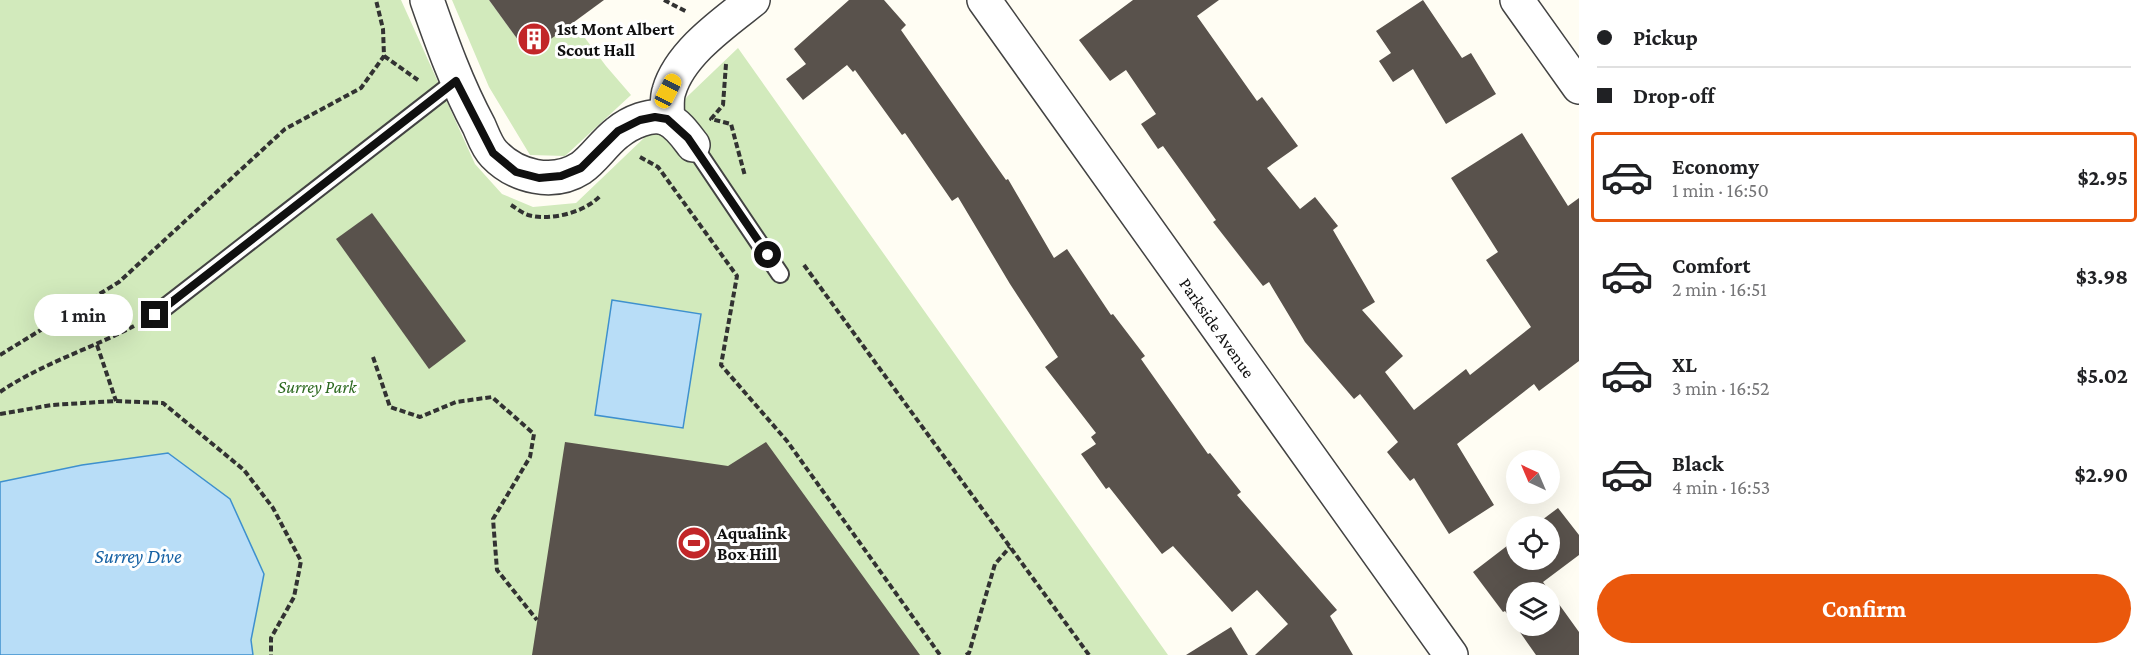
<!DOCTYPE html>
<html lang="en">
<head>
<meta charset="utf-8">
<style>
	body { margin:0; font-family:"Crimson Pro",serif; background:#f6f6f6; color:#202124; height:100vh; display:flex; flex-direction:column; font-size:22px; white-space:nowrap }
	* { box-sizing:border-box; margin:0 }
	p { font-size:20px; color:#757577 }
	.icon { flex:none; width:33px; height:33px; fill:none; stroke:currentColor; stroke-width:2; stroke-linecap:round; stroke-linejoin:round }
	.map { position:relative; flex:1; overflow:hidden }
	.details { display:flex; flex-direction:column; background:#fff; width:570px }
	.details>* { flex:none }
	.hud { display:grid; align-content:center; height:132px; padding:0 18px; background:#fff }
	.needle { width:39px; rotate:316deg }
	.buttons { position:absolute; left:1506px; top:450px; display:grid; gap:12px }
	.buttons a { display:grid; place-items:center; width:54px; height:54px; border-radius:50%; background:#fff; box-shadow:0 6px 24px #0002; font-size:30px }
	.end { position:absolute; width:27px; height:27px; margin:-14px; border:8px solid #101010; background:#fff; box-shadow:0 0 0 3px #fff }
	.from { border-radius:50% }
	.bubble { position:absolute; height:42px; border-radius:21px; background:#fff; box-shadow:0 6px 24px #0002; font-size:20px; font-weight:700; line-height:42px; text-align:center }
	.car { position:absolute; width:18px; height:36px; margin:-18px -9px; border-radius:8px; box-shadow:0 0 4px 2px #0007; background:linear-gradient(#f5c518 24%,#345 0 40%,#f5c518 0 76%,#345 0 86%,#f5c518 0) }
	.hud b { display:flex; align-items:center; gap:21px; height:57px; font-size:22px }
	.hud b+b { border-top:2px solid #e0e0e0 }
	.hud i { width:15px; height:15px; background:#202124 }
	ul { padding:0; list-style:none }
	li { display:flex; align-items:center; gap:18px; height:90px; margin:0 12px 9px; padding:0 6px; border:3px solid transparent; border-radius:6px }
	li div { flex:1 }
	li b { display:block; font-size:22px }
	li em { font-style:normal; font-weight:700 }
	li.active { border-color:#ea580c }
	li>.icon { width:54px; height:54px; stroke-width:1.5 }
	.cta { display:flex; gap:12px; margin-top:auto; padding:12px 18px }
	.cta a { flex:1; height:69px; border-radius:36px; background:#ea580c; color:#fff; font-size:24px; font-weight:700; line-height:69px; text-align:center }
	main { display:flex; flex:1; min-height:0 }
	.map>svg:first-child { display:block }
	.green { fill:#d2eabc }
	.water { fill:#b8ddf7; stroke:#3e90ce; stroke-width:1.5 }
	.building { fill:#59524c; fill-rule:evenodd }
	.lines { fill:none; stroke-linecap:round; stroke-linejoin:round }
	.service-casing { stroke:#434343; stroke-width:20 }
	.minor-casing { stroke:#434343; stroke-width:36 }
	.path { stroke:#323232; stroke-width:4; stroke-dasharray:6 3; stroke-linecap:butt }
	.service { stroke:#fff; stroke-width:16 }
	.minor { stroke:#fff; stroke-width:33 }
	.route { stroke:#101010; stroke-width:8 }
	.labels { text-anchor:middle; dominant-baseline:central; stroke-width:6; stroke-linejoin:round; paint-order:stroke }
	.poi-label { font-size:18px; font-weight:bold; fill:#101010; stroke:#fff; text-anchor:start }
	.street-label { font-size:18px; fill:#101010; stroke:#fff }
	.park-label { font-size:18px; font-style:italic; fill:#2c691f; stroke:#fff }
	.water-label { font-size:20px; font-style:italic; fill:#1762a4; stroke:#fff }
</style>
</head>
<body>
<main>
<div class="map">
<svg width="1579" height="655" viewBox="0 0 1579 655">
	<rect width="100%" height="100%" fill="#fffdf3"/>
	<!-- green -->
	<g class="green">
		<path d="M0 0H401L475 164 502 194 533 207 576 203 738 48 1168 655H0Z"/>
		<path d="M452 0H489L529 55 573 22 606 66 631 95 565 156 530 155 489 87Z"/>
	</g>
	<!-- water -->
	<g class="water">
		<path d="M612 300 701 314 683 428 595 415Z"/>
		<path d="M168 453 230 499 264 574 251 640 253 655H0V482L82 465Z"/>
	</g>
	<!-- building -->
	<g class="building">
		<path d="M489 0H604L529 55Z"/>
		<path d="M849 0H884L906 25 901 30 1006 180 1008 179 1054 258 1067 249 1111 315 1113 314 1145 356 1141 359 1208 454 1210 453 1241 492 1237 495 1337 610 1330 616 1353 655H1255L1288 624 1257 590 1232 612 1173 546 1162 554 1109 487 1106 489 1081 454 1096 444 1091 437 1096 433 1045 367 1058 357 1010 284 958 197 952 201 905 133 902 135 855 70 853 72 847 65 803 100 786 79 806 64 794 49Z"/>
		<path d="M1133 0H1219L1197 16 1257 101 1262 97 1298 146 1267 168 1300 209 1315 197 1338 226 1333 230 1375 302 1362 310 1403 356 1385 372 1414 410 1466 369 1470 375 1531 327 1486 260 1498 252 1451 178 1522 133 1568 206 1579 198V361L1539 391 1534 384 1457 444 1494 505 1449 534 1414 478 1410 481 1387 452 1398 442 1360 394 1354 399 1305 342 1269 282 1263 286 1213 222 1216 220 1163 146 1158 149 1141 124 1156 114 1126 70 1110 81 1079 40Z"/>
		<path d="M1423 0 1462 58 1471 53 1496 94 1446 124 1413 69 1393 82 1379 61 1391 53 1376 31Z"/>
		<path d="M372 213 466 341 429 369 336 239Z"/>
		<path d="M565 442 728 466 766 442 920 655H532Z"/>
		<path d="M1558 508 1579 535V555L1543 582 1579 632V655H1536L1505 611 1503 612 1473 572 1516 539V560H1550V526H1534ZM1516 592H1550V626H1516Z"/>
		<path d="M1231 627 1248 655H1186Z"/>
	</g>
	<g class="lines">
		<defs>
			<g id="service">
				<path d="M693 145 780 274"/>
				<path d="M155 315 456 81"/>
			</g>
			<g id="minor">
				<path d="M427 0C442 43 457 85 479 126 483 135 487 147 494 154 516 177 553 186 581 168 594 159 604 143 617 133 629 123 652 112 667 119 678 124 686 136 693 145"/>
				<path d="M984 0 1451 655"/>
				<path d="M1517 0 1579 87"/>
				<path d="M667 119C668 110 666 99 669 91 680 53 724 23 753 0"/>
			</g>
		</defs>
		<!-- service casing -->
		<use href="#service" class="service-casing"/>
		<!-- minor casing -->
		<use href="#minor" class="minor-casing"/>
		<!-- path -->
		<g class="path">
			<path d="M664 0 687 12"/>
			<path d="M384 56 418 80"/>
			<path d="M726 64 723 105 711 119 731 124 745 176"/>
			<path d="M640 157 658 167 737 276 721 365 787 441 940 655"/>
			<path d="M511 205C516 208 522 213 528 215 550 221 584 213 600 196"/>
			<path d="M804 265 1089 655"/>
			<path d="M97 345 116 401"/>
			<path d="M0 355 119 282 285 129 361 88 384 56 383 29 376 0"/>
			<path d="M373 357 390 407 420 417 456 402 492 397 534 434 530 457 493 519 497 570 537 620"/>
			<path d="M0 392C41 364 90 349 134 326"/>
			<path d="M0 414 52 405 116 401 163 403 244 470 273 508 301 561 294 597 271 638V655"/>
			<path d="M966 655 969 653 995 564 1010 547"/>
		</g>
		<!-- service -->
		<use href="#service" class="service"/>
		<!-- minor -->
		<use href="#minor" class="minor"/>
	</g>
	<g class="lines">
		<!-- route -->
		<path class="route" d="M155 315 456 81 493 153 516 172 539 178 561 176 581 168 618 131 640 120 655 117 667 119 688 138 768 255"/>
	</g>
	<!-- icons -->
	<defs>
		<symbol id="building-disc" viewBox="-11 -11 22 22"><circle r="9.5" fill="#c22629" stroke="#fff"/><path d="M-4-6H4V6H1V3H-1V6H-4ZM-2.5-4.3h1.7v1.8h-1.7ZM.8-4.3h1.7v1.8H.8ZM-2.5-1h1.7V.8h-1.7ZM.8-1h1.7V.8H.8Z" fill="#fff"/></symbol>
		<symbol id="stadium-disc" viewBox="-11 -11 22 22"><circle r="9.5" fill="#c22629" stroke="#fff"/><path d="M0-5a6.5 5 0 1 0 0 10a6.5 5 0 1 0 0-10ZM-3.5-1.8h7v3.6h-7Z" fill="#fff"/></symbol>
	</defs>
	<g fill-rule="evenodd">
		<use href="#building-disc" x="515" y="20" width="38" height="38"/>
		<use href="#stadium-disc" x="675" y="524" width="38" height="38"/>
	</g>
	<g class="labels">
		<!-- poi labels -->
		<g class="poi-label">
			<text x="557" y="29">1st Mont Albert<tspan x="557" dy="21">Scout Hall</tspan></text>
			<text x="717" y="533">Aqualink<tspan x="717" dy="21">Box Hill</tspan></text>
		</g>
		<!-- street labels -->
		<g class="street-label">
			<text transform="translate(1217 328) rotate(55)">Parkside Avenue</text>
		</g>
		<!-- park labels -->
		<g class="park-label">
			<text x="317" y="387">Surrey Park</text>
		</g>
		<!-- water labels -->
		<g class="water-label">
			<text x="138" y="556">Surrey Dive</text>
		</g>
	</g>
</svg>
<div class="buttons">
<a><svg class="needle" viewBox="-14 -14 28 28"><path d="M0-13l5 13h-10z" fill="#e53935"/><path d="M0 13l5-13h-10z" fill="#757577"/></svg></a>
<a><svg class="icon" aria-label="locate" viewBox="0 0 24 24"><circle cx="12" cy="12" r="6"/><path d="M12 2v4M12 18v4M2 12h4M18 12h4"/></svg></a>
<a><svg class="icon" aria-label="layers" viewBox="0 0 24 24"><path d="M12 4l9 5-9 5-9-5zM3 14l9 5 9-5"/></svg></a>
</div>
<i class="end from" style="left:768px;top:255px"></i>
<i class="end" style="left:155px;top:315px"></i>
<div class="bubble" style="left:34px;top:294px;width:99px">1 min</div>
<i class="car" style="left:668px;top:91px;rotate:27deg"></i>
</div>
<section class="details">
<div class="hud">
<b><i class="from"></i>Pickup</b>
<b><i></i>Drop-off</b>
</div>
<ul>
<li class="active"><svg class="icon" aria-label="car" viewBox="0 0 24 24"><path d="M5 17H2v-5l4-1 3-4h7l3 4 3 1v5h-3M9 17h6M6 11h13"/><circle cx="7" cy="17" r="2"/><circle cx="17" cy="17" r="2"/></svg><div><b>Economy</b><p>1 min · 16:50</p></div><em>$2.95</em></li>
<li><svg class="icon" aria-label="car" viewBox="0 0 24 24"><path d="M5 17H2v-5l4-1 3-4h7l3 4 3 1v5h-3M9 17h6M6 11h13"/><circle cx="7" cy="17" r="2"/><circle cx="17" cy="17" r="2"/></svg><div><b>Comfort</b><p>2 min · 16:51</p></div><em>$3.98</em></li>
<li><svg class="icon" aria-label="car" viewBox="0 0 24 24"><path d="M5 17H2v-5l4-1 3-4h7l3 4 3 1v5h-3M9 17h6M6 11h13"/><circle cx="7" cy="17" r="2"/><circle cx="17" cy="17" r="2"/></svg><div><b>XL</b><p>3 min · 16:52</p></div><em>$5.02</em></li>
<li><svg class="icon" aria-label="car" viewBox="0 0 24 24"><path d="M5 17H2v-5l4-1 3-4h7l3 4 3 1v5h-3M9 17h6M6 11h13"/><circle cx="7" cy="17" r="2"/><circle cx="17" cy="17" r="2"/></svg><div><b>Black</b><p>4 min · 16:53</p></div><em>$2.90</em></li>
</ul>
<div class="cta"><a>Confirm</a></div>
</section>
</main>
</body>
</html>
